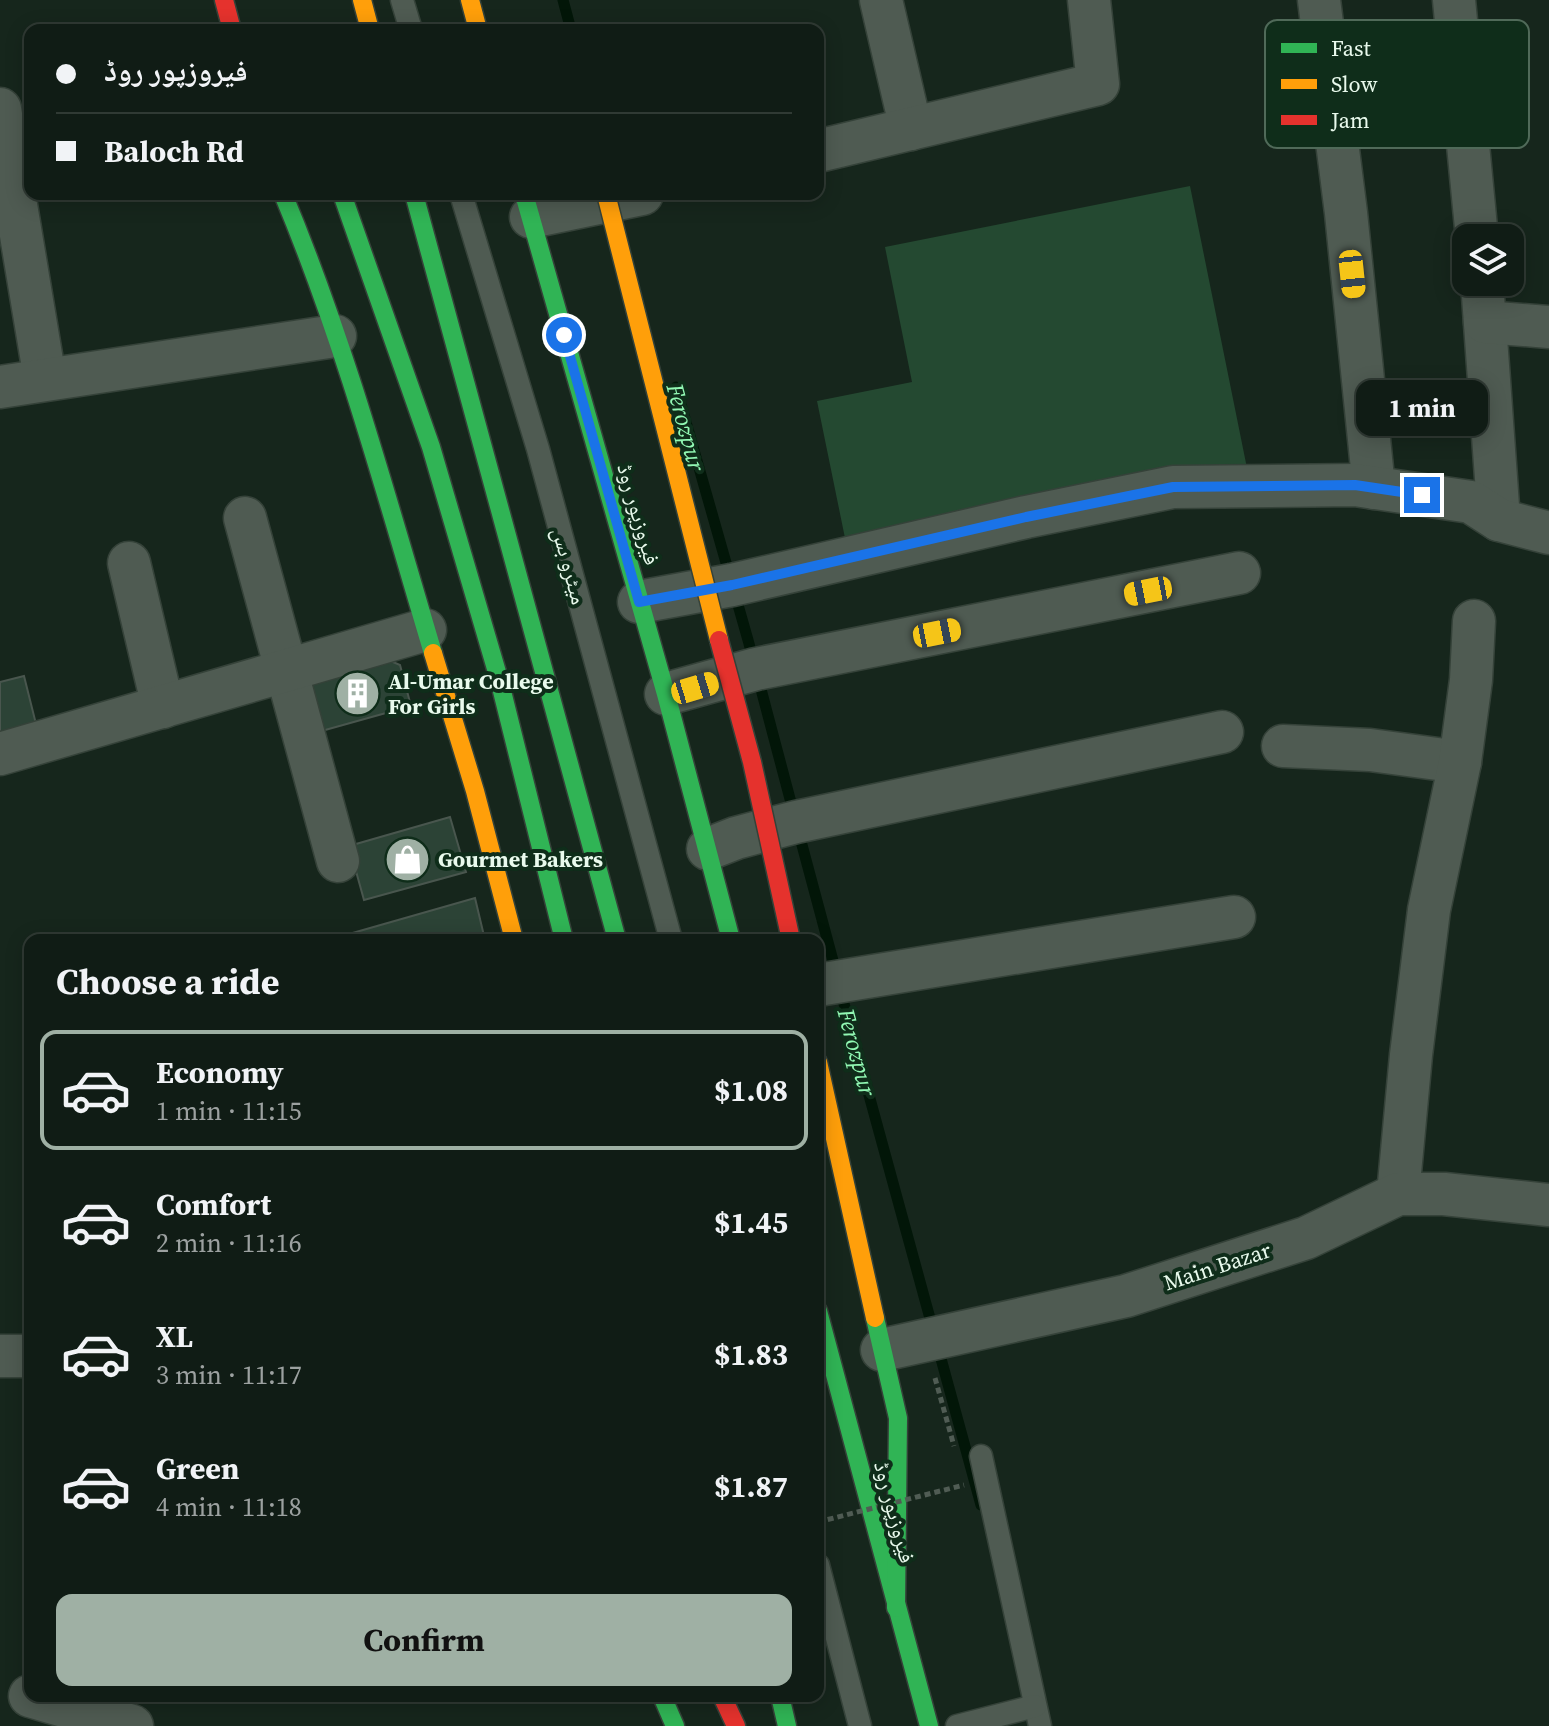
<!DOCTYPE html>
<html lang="en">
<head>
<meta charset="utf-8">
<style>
	body { margin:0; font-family:"Source Serif 4","Noto Naskh Arabic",serif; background:#19251e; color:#f1f3f6; height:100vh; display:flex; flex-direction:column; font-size:30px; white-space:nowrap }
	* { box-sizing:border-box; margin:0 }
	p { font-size:26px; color:#9ca1a0 }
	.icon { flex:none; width:44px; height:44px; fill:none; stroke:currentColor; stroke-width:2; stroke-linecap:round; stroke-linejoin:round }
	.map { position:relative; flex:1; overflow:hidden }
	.sheet { position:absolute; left:24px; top:934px; width:800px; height:768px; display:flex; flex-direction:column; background:#101c15; border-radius:16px; box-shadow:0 4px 20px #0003,0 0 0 2px #303a34 }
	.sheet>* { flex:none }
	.top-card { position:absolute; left:24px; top:24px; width:800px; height:176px; border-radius:16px; box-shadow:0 4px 20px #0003,0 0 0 2px #303a34; display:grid; align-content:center; height:176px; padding:0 32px; background:#101c15 }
	.tools { position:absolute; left:1452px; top:224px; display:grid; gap:16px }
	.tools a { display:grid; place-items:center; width:72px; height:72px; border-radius:16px; background:#101c15; box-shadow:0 4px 20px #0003,0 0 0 2px #303a34; font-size:40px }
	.end { position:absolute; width:36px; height:36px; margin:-18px; border:10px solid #1a73e8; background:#fff; box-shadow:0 0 0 4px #fff }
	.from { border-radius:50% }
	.bubble { position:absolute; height:56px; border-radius:16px; background:#101c15; box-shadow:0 4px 20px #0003,0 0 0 2px #303a34; font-size:26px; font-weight:700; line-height:56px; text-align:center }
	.car { position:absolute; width:24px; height:48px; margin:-24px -12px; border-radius:10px; box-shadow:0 0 6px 2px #0007; background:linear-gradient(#f5c518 24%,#345 0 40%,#f5c518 0 76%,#345 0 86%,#f5c518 0) }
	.top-card b { display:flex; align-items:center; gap:28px; height:76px; font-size:30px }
	.top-card b+b { border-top:2px solid #303a34 }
	.top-card i { width:20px; height:20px; background:#f1f3f6 }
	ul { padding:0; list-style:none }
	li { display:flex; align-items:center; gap:24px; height:120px; margin:0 16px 12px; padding:0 16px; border:4px solid transparent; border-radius:16px }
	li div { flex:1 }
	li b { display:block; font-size:30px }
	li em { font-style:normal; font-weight:700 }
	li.active { border-color:#9fb0a4 }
	li>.icon { width:72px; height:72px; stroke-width:1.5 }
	h2 { padding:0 32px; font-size:36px; line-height:96px }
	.cta { display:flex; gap:16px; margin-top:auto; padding:16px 32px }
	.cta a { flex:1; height:92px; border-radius:16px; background:#9fb0a4; color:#111; font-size:32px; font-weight:700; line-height:92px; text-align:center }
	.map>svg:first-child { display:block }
	.green { fill:#244931 }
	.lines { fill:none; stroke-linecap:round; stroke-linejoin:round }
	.stream { stroke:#021608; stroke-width:11 }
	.building { fill:#2c4336; stroke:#49564e; stroke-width:2 }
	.lane-casing { stroke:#354239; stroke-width:25 }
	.street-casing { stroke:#354239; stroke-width:45 }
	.fast-casing { stroke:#354239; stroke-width:21 }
	.slow-casing { stroke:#354239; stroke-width:21 }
	.jam-casing { stroke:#354239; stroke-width:21 }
	.path { stroke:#505c54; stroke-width:5; stroke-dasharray:6 4; stroke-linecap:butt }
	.lane { stroke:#4f5b52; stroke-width:22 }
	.street { stroke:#4f5b52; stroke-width:42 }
	.fast { stroke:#30b455; stroke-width:18 }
	.slow { stroke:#ff9f0a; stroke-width:18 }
	.jam { stroke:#e5322d; stroke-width:18 }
	.slow-bridge-casing { stroke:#354239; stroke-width:21; stroke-linecap:butt }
	.jam-bridge-casing { stroke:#354239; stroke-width:21; stroke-linecap:butt }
	.path-bridge { stroke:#505c54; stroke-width:5; stroke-dasharray:6 4; stroke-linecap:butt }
	.slow-bridge { stroke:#ff9f0a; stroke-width:18 }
	.jam-bridge { stroke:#e5322d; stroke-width:18 }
	.route { stroke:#1a73e8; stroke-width:10 }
	.labels { text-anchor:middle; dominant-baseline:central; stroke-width:8; stroke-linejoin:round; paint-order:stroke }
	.street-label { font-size:22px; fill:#e9faed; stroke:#0f2d1a }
	.poi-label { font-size:22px; font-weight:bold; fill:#e9faed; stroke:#0f2d1a; text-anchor:start }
	.water-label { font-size:24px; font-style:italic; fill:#92f9b4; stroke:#0f2d1a }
	.key { fill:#0f2d1a; stroke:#506a59; stroke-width:2 }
	.key-label { font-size:22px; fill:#e9faed }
</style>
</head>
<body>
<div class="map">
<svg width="1549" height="1726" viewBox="0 0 1549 1726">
	<rect width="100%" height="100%" fill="#16261c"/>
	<!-- green -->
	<path class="green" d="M1190 186 1249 478 845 538 817 401 912 382 885 247Z"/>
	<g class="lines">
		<!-- stream -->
		<g class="stream">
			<path d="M563 0 571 30"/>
			<path d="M676 387 748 640 794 814"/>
			<path d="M798 830 836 972"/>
			<path d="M840 989 981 1505"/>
		</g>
	</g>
	<!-- building -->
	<g class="building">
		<path d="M386 659 400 665 411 706 318 732 303 682Z"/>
		<path d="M24 676 36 724 0 734V682Z"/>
		<path d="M450 817 466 872 364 900 349 846Z"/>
		<path d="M475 898 485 940H328Z"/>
	</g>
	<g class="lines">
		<defs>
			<g id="lane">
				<path d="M402 0 411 30"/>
				<path d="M461 194 538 449 671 940"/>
				<path d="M981 1456 1040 1726"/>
				<path d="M818 1565 860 1726"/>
				<path d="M957 1726 1035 1706"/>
			</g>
			<g id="street">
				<path d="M881 0 911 129"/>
				<path d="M1319 0 1346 213 1374 488"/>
				<path d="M1454 0 1477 238"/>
				<path d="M0 109 45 379"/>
				<path d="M818 151 1098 84 1089 0"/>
				<path d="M531 217 642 194"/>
				<path d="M1482 282 1499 520"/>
				<path d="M1485 322 1549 327"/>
				<path d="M0 387 335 336"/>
				<path d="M245 518 338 861"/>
				<path d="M129 563 163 707"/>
				<path d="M639 602 732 585 1026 517 1173 487 1355 485 1471 502 1499 520 1549 533"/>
				<path d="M666 694 756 669 1239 573"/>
				<path d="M1283 746 1370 750 1460 762"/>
				<path d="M0 754 425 630"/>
				<path d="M708 849 736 838 796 822 1222 732"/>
				<path d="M818 985 1234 917"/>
				<path d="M1398 1194 1411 1055 1429 910 1460 762 1471 680 1474 621"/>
				<path d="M882 1350 1126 1296 1306 1238 1398 1194H1444L1549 1205"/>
				<path d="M0 1356H30"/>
				<path d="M30 1696 132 1726"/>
			</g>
			<g id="fast">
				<path d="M283 194C345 342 387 499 433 653"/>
				<path d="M342 194 431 447 499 679 564 940"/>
				<path d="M414 194 617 940"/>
				<path d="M524 194 666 694 731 940"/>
				<path d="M818 1311 929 1726"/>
				<path d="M875 1318 898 1418 896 1608"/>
				<path d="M662 1696 675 1726"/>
				<path d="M780 1696 787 1726"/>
			</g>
			<g id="slow">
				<path d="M362 0 370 30"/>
				<path d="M470 0 478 30"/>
				<path d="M433 653 475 791 514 940"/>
				<path d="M818 1062 875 1318"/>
			</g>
			<g id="jam">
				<path d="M224 0 232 30"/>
				<path d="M722 1696 736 1726"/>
			</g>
		</defs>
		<!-- lane casing -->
		<use href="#lane" class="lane-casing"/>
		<!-- street casing -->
		<use href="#street" class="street-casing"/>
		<!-- fast casing -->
		<use href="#fast" class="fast-casing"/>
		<!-- slow casing -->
		<use href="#slow" class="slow-casing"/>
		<!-- jam casing -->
		<use href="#jam" class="jam-casing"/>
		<!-- path -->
		<path class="path" d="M935 1378 954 1446"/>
		<!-- lane -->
		<use href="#lane" class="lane"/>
		<!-- street -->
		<use href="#street" class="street"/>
		<!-- fast -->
		<use href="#fast" class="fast"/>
		<!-- slow -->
		<use href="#slow" class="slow"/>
		<!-- jam -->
		<use href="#jam" class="jam"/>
		<defs>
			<path id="slow-bridge" d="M606 194 719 640"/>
			<path id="jam-bridge" d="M719 640 752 762 791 940"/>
		</defs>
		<!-- slow-bridge casing -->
		<use href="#slow-bridge" class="slow-bridge-casing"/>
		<!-- jam-bridge casing -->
		<use href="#jam-bridge" class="jam-bridge-casing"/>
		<!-- path-bridge -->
		<path class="path-bridge" d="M818 1522 964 1485"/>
		<!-- slow-bridge -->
		<use href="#slow-bridge" class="slow-bridge"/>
		<!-- jam-bridge -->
		<use href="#jam-bridge" class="jam-bridge"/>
	</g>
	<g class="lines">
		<!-- route -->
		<path class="route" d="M564 335 639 602 732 585 1026 517 1173 487 1355 485 1422 495"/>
	</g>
	<!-- icons -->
	<defs>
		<symbol id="building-disc" viewBox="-11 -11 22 22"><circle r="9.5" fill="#9fb0a4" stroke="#0f2d1a"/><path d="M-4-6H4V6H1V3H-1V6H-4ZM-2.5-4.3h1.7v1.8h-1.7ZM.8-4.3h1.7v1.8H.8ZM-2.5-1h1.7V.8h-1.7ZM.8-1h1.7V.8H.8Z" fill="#fff"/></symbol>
		<symbol id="shop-disc" viewBox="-11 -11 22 22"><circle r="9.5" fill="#9fb0a4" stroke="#0f2d1a"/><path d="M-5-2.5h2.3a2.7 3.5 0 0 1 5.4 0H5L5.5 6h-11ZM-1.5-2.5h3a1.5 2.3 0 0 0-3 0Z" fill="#fff"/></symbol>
	</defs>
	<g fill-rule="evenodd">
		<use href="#building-disc" x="332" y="668" width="51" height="51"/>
		<use href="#shop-disc" x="382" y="834" width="51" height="51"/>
	</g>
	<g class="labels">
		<!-- street labels -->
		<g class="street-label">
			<text transform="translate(639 514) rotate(74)">فیروزپور روڈ</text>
			<text transform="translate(570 566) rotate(75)">میٹرو بس</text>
			<text transform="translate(1217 1266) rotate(-18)">Main Bazar</text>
			<text transform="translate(895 1512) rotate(75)">فیروزپور روڈ</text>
		</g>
		<!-- poi labels -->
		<g class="poi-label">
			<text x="388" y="681">Al-Umar College<tspan x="388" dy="25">For Girls</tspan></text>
			<text x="438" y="859">Gourmet Bakers</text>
		</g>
		<!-- water labels -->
		<g class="water-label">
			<text transform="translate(686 427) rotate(75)">Ferozpur</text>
			<text transform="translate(857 1052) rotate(75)">Ferozpur</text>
		</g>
	</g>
	<!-- legend -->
	<rect x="1265" y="20" width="264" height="128" rx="12" class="key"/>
	<rect x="1281" y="43" width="36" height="10" fill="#30b455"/>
	<rect x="1281" y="79" width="36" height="10" fill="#ff9f0a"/>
	<rect x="1281" y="115" width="36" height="10" fill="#e5322d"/>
	<g class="key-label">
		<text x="1331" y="56">Fast</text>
		<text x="1331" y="92">Slow</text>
		<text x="1331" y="128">Jam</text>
	</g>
</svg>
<div class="tools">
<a><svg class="icon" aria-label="layers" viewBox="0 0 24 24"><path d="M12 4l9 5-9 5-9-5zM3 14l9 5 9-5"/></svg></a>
</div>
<i class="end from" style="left:564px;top:335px"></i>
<i class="end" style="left:1422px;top:495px"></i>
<div class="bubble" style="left:1356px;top:380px;width:132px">1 min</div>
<i class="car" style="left:1352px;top:274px;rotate:174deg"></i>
<i class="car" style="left:1148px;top:591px;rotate:259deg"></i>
<i class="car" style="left:937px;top:633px;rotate:79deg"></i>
<i class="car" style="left:695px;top:688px;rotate:73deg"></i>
<div class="top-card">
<b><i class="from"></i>فیروزپور روڈ</b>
<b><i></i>Baloch Rd</b>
</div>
<section class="sheet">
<h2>Choose a ride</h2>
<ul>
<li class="active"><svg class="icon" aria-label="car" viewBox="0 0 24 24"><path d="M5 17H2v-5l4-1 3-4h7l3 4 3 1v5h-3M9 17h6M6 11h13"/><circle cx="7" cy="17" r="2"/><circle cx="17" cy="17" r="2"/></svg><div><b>Economy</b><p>1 min · 11:15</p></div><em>$1.08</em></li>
<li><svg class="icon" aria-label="car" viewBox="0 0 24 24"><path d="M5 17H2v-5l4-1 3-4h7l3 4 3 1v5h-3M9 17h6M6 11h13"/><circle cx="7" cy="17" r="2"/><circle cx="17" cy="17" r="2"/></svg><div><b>Comfort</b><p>2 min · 11:16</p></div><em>$1.45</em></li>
<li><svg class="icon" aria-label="car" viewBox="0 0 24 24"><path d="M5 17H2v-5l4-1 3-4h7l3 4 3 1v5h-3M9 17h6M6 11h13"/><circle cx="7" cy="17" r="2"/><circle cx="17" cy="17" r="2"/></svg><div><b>XL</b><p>3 min · 11:17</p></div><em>$1.83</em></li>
<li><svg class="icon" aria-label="car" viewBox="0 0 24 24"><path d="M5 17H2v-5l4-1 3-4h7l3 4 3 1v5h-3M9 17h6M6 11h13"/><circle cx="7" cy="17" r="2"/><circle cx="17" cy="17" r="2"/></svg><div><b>Green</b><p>4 min · 11:18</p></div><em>$1.87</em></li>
</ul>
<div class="cta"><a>Confirm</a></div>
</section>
</div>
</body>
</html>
